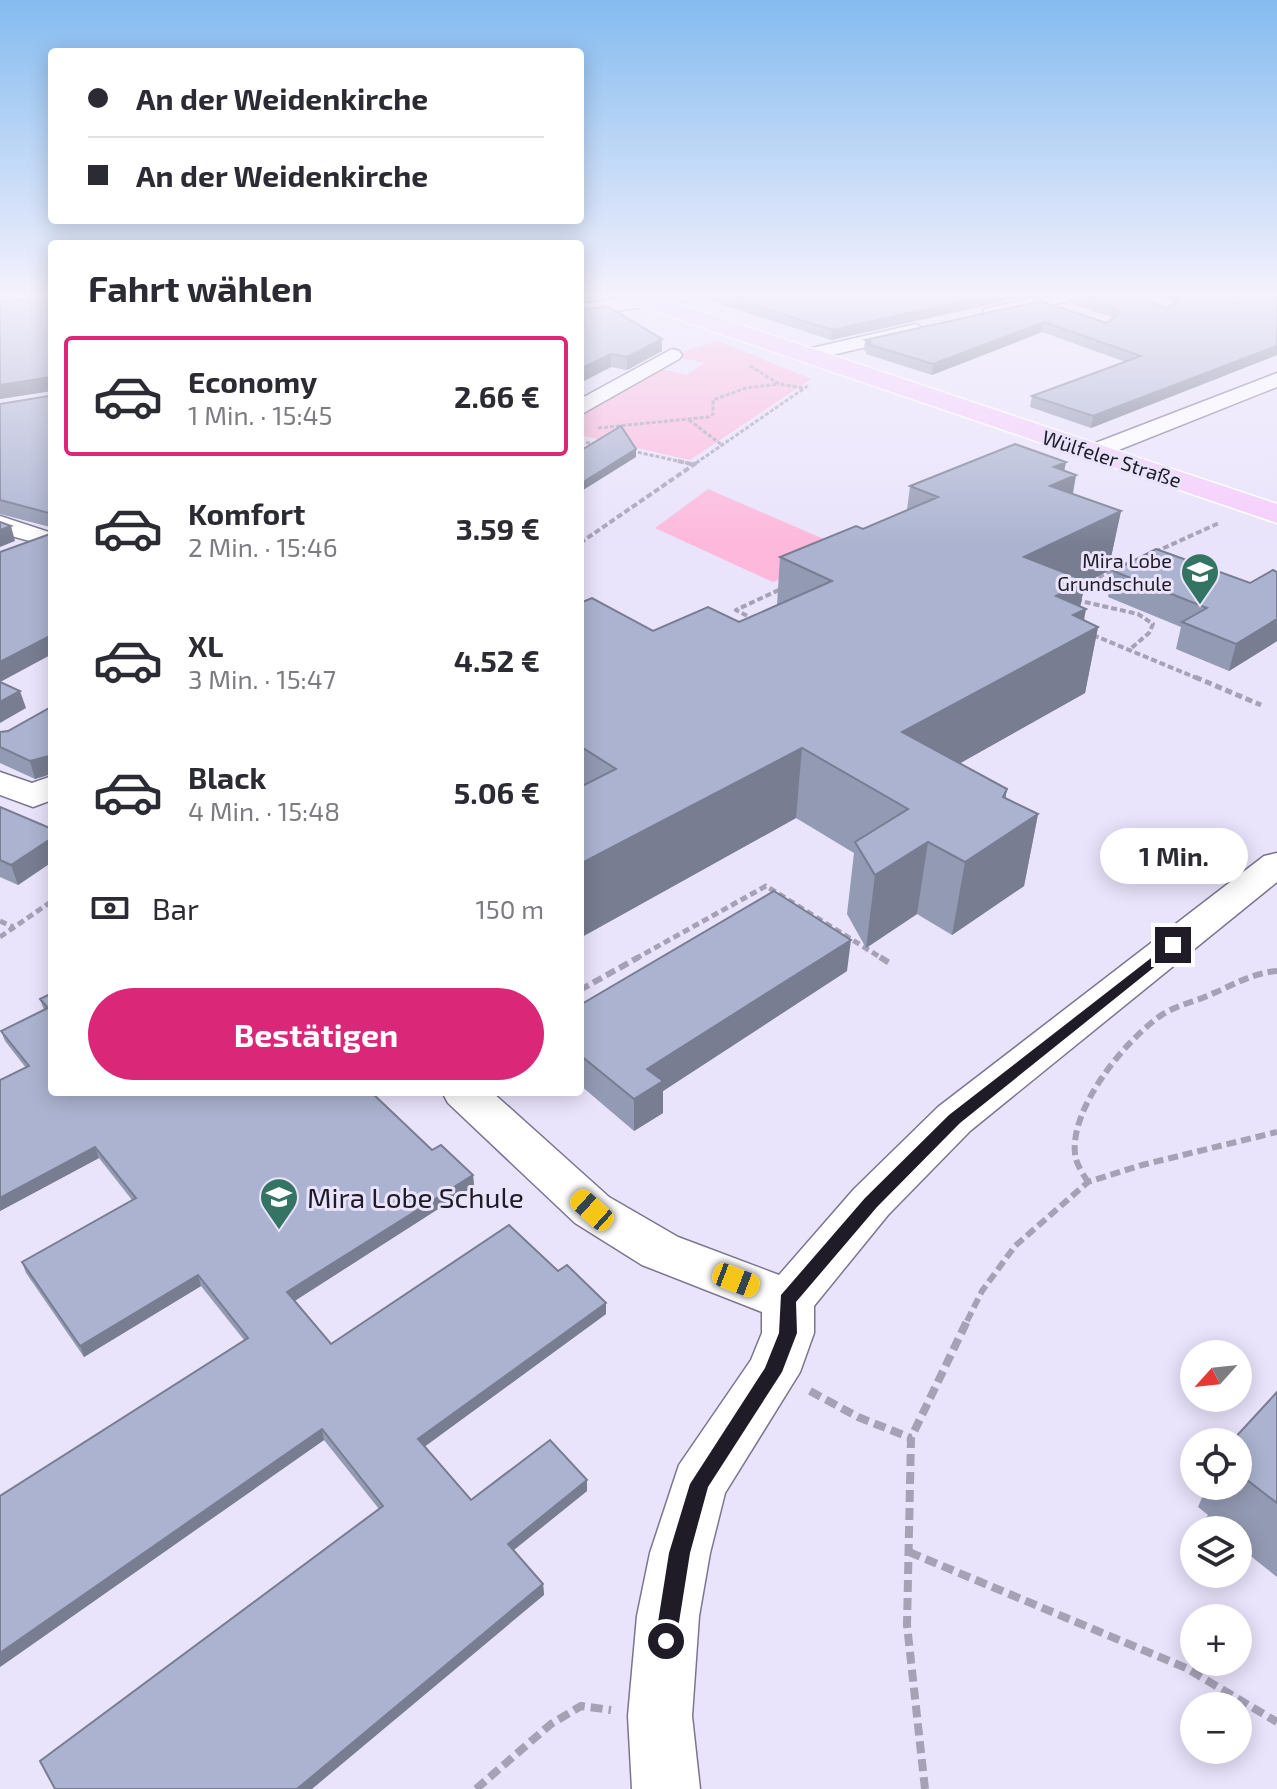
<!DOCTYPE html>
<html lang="de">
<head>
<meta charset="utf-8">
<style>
	body { margin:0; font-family:"Exo 2",sans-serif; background:#f2f2f3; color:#2b2b33; height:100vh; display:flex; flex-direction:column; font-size:30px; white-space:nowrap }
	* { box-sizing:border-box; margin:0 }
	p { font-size:26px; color:#7c7c81 }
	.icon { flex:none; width:44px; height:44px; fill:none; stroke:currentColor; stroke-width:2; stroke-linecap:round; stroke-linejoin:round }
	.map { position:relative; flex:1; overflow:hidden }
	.side { position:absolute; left:48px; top:240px; width:536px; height:856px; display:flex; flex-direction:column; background:#fff; border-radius:8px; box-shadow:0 4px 20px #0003 }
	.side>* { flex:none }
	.banner { position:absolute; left:48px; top:48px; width:536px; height:176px; border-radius:8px; box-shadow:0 4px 20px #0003; display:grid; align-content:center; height:176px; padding:0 40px; background:#fff }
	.needle { width:52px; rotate:243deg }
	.tools { position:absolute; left:1180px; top:1340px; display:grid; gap:16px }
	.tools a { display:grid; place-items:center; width:72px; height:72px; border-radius:50%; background:#fff; box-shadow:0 4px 20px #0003; font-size:40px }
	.end { position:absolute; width:36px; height:36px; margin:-18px; border:10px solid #1f1c27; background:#fff; box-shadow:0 0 0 4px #fff }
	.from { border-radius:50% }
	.bubble { position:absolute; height:56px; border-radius:28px; background:#fff; box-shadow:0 4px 20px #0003; font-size:26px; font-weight:700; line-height:56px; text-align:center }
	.car { position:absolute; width:24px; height:48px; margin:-24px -12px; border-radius:10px; box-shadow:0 0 6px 2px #0007; background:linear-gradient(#f5c518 24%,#345 0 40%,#f5c518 0 76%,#345 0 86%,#f5c518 0) }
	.banner b { display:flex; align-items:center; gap:28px; height:76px; font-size:30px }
	.banner b+b { border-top:2px solid #e1e1e2 }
	.banner i { width:20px; height:20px; background:#2b2b33 }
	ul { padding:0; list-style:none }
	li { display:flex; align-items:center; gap:24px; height:120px; margin:0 16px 12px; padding:0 24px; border:4px solid transparent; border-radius:8px }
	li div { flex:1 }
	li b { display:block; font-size:30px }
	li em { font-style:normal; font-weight:700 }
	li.selected { border-color:#db2777 }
	li>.icon { width:72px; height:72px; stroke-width:1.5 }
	h2 { padding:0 40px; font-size:36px; line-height:96px }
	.pay { display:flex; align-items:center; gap:20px; height:88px; padding:0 40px; font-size:30px }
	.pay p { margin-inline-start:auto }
	.button { display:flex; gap:16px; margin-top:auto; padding:16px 40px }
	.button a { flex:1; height:92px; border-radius:48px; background:#db2777; color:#fff; font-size:32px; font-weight:700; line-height:92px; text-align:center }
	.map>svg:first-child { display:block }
	.green { fill:#fdb8dc }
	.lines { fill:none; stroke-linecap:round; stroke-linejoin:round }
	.minor-casing { stroke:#7c7590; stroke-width:3 }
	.major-casing { stroke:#fff; stroke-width:3 }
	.path-far4 { stroke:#a6a1b5; stroke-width:3; stroke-dasharray:4 2; stroke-linecap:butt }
	.path-far3 { stroke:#a6a1b5; stroke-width:4; stroke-dasharray:6 3; stroke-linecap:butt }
	.path-far2 { stroke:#a6a1b5; stroke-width:5; stroke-dasharray:7 4; stroke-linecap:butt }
	.path-far1 { stroke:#a6a1b5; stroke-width:6; stroke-dasharray:10 5; stroke-linecap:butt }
	.path { stroke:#a6a1b5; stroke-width:8; stroke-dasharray:12 6; stroke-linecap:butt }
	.minor { fill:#fff; fill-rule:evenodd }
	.major { fill:#f5cdfc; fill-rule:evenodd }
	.wall { fill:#939ab3 }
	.shaded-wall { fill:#787d92 }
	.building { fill:#abb3d0; stroke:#787d92; stroke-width:2 }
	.route { fill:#1f1c27 }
	.labels { text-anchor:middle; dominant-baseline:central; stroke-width:6; stroke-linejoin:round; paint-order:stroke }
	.far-street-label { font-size:20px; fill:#1f1c27; stroke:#e9e3fb }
	.far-poi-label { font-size:20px; fill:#1f1c27; stroke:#e9e3fb; text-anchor:end }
	.near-poi-label { font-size:28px; fill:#1f1c27; stroke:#e9e3fb; text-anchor:start }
</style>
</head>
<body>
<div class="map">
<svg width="1277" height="1789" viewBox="0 0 1277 1789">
	<rect width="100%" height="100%" fill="#e9e3fb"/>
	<!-- green -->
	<g class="green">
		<path d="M718 341 811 379 690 460 580 435V416L661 369 686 375 705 363 677 357 684 351Z"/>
		<path d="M708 489 849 550 773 582 655 528Z"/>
	</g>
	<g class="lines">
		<defs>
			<g id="minor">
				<path d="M645 295H694L685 301 580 316V304Z"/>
				<path d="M1046 295H1080L1078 299 992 319 982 313 985 309Z"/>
				<path d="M916 324 926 330 923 334 806 361 796 355 799 351Z"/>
				<path d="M672 349 679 351 682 355 679 359 580 415V399Z"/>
				<path d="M1277 373V387L1101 457H1085L1081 452 1085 447Z"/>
				<path d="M0 516 52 533V547L0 533Z"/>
				<path d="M0 772 32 783 52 776V800L33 807 0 795Z"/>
				<path d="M1277 853V882L970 1131 888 1215 814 1306V1333L800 1372 725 1493 710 1553 699 1616 692 1716 700 1789H632L628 1716 637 1616 650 1553 679 1465 751 1360 762 1333V1312L642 1265 575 1223 448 1103 442 1092H492L609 1197 678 1237 779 1275 854 1189 938 1107 1264 856Z"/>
			</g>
			<path id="major" d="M619 295H652L1277 504V523L622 300Z"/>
		</defs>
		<!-- minor casing -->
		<use href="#minor" class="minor-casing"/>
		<!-- major casing -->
		<use href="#major" class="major-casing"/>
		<!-- path-far4 -->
		<g class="path-far4">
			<path d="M750 366 779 384 803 388"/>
			<path d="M689 420 722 445"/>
			<path d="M598 428 708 417 713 414V400L746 388 779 384"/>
			<path d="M580 442 599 444"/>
			<path d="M632 451 687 463"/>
			<path d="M696 463 809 385"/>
		</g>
		<!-- path-far3 -->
		<g class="path-far3">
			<path d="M678 461 695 465"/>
			<path d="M580 543 699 461"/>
			<path d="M1155 552 1219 523"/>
			<path d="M1106 557 1115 569"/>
			<path d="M1082 585 1131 562"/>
			<path d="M1076 600 1138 614 1153 624 1149 633 1129 650"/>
			<path d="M755 620 736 610 783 588"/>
			<path d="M1093 635 1199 679"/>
		</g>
		<!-- path-far2 -->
		<g class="path-far2">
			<path d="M1195 677 1261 705"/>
			<path d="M0 921 13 927"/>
			<path d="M0 937 52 901"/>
			<path d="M635 959 766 886 883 959"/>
		</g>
		<!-- path-far1 -->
		<g class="path-far1">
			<path d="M880 957 891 964"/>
			<path d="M580 990 639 957"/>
			<path d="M1088 1182C1083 1174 1076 1164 1075 1154 1070 1107 1126 1039 1163 1014 1179 1004 1198 1001 1214 993 1235 984 1253 973 1277 971"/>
			<path d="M967 1321 982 1291 1015 1246 1088 1182 1142 1165 1277 1132"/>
		</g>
		<!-- path -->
		<g class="path">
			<path d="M810 1391 858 1417 911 1438"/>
			<path d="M909 1552 1186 1668 1277 1722"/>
			<path d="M476 1789 551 1724 581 1706 611 1710"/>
			<path d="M925 1789 907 1625 911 1438 968 1319"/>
		</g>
		<!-- minor -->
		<use href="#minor" class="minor"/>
		<!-- major -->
		<use href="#major" class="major"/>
	</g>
	<!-- wall -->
	<g class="wall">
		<path d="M52 295V654L0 682V552L50 534V527L0 514V404L49 396 50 391 0 399 38 297Z"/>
		<path d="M711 295H1031L831 340 711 301Z"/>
		<path d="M1073 295H1130L1167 308 1175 303 1174 302 1153 295H1208L1236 304 1242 301 1231 295H1277V355L1091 428 1030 407 1032 396 1126 362 1042 332 932 375 866 354V351H864L865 340 1041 301 1106 323 1114 318 1072 304Z"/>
		<path d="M580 310 662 351 627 370 611 367 580 383Z"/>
		<path d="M1066 462 1064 470 1076 475 1073 494 1121 511 1108 571 1085 583 1080 607 1084 621 1098 627 1085 693 960 763 1007 789 1005 798 1038 814 1024 886 952 935 917 914 866 948 847 914 854 853 796 818 580 938V603L653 631 739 622 777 605 780 557 863 529 907 510 910 486Z"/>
		<path d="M1113 571 1250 583 1277 572V641L1229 671 1176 649 1181 627 1108 597Z"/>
		<path d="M52 704V778L51 774 35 779 0 763V732L8 731 49 708Z"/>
		<path d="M0 807 52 829V862L18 885 0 877Z"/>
		<path d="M847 971 663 1091V1113L634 1131 580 1085V1005Z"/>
		<path d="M40 999 432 1150 473 1175 474 1186 294 1301 331 1344 558 1271 606 1303V1314L425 1446 471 1500 587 1480V1491L513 1550 543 1584 544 1595 379 1509 324 1440 0 1667V1496L244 1340 201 1286 84 1357 26 1273 22 1262 132 1200 99 1158 0 1211V1080L26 1068 5 1041 1 1031 44 1010Z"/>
		<path d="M1277 1392V1577L1238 1546V1530H1218L1205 1520 1208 1515 1198 1507 1207 1486H1238V1442Z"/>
	</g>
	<!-- shaded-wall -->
	<g class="shaded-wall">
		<path d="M989 295H1031L831 340 832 330Z"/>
		<path d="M1044 322 1042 332 932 375 933 364Z"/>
		<path d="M662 339V351L627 370V357Z"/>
		<path d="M1277 346V355L1091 428 1093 416Z"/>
		<path d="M611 354V367L580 383V369Z"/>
		<path d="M51 377 52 391 0 399V385Z"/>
		<path d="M636 449V457L580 492V484Z"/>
		<path d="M1066 462 1062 481 1076 475 1065 533 1040 545 1054 467Z"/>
		<path d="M1121 511 1108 571 1085 583 1079 612 1086 609 1081 637 1098 627 1085 693 893 801 902 732 1024 557Z"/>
		<path d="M11 526 15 541 0 547V530Z"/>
		<path d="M1277 619V641L1229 671 1236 644Z"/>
		<path d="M52 635V654L0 682V662Z"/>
		<path d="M20 691 26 708 0 723V702Z"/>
		<path d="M802 748 796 818 580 938V864Z"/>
		<path d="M49 756 51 774 35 779 30 761Z"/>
		<path d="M1007 789 998 840 1038 814 1024 886 952 935 965 862Z"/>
		<path d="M52 838V862L18 885 11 865Z"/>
		<path d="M928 842 917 914 866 948 875 875Z"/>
		<path d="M851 940 847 971 663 1091V1113L634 1131V1099L647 1069Z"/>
		<path d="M95 1147 99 1158 0 1211V1198Z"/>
		<path d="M473 1175 474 1186 290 1304 287 1292Z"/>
		<path d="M198 1275 201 1286 84 1357 80 1346Z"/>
		<path d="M606 1303V1314L420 1450 418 1439Z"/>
		<path d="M322 1429 324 1440 0 1667V1653Z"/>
		<path d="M587 1480V1491L509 1554 508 1544Z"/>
		<path d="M543 1584 544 1595 312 1789H297Z"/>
	</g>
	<!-- building -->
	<g class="building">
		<path d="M40 295H52V635L0 662V552L50 534 49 513 0 500V404L49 396 51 377 0 385V302L38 297Z"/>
		<path d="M723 295H989L832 330Z"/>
		<path d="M1078 295H1130L1167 308 1180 300 1178 295H1208L1236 304 1248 298V295H1277V346L1093 416 1032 396 1141 356 1044 322 933 364 867 344 871 342 865 340 1041 301 1106 323 1120 314 1115 307Z"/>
		<path d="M607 306 662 339 627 357 611 354 580 369V310Z"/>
		<path d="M621 426 636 449 580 484V451Z"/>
		<path d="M1015 444 1066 462 1054 467 1076 475 1050 486 1121 511 1024 557 1086 581 1056 596 1086 609 1073 615 1098 627 902 732 1007 789 1003 797 1038 814 965 862 928 842 875 875 855 842 908 809 802 748 580 864V787L616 769 580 746V603L592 598 653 631 708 607 739 622 832 581 780 557 856 526 863 529 938 497 910 486Z"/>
		<path d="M0 522 11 526 0 530Z"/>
		<path d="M1156 549 1250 583 1273 570 1277 572V619L1236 644 1182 622 1207 608 1113 571Z"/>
		<path d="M0 682 20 691 0 702Z"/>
		<path d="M50 704H52V771L50 770 49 756 30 761 0 747V732L8 731 49 708Z"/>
		<path d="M0 807 52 829V838L11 865 0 860Z"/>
		<path d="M774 891 851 940 647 1069 663 1081 634 1099 580 1055V1005Z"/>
		<path d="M52 993V1092H371L432 1150 441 1145 473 1175 287 1292 331 1344 509 1225 558 1271 567 1265 606 1303 418 1439 471 1500 550 1440 587 1480 508 1544 543 1584 297 1789H55L40 1761 383 1506 322 1429 0 1653V1496L248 1338 198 1275 80 1346 22 1262 136 1198 95 1147 0 1198V1080L29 1066 1 1031 48 1008 40 999Z"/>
		<path d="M1277 1392V1503L1238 1473V1442H1231Z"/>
	</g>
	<!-- sky -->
	<linearGradient id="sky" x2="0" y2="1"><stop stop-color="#84bbf0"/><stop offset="0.54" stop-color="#f5f2fd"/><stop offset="1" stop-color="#f5f2fd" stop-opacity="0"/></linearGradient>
	<rect width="1277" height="546" fill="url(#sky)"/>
	<!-- route -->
	<path class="route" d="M1173 941 1178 942V948L960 1123 877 1207 796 1302 797 1333 782 1372 708 1487 690 1553 676 1641 673 1648 666 1651 658 1648 655 1641 669 1553 690 1484 765 1368 779 1333 781 1295 865 1198 949 1115Z"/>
	<!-- icons -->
	<defs>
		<symbol id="school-pin" viewBox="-11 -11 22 30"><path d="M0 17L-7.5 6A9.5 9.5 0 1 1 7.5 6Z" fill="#337463" stroke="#e9e3fb"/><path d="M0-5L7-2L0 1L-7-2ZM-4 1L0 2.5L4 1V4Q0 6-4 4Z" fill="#fff"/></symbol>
	</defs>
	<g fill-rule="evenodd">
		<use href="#school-pin" x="1178" y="550" width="44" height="60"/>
		<use href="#school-pin" x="257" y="1175" width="44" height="60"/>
	</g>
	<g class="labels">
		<!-- far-street labels -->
		<g class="far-street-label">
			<text transform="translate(1112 458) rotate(18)">Wülfeler Straße</text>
		</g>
		<!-- far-poi labels -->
		<g class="far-poi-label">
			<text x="1172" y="560">Mira Lobe<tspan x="1172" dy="23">Grundschule</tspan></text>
		</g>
		<!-- near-poi labels -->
		<g class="near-poi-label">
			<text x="307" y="1197">Mira Lobe Schule</text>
		</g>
	</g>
</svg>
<div class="tools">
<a><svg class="needle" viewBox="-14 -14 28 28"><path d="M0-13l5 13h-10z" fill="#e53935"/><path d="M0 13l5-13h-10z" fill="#7c7c81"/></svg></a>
<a><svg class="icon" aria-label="locate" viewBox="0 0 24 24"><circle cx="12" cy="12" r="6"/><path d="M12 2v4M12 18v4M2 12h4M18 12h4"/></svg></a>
<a><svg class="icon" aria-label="layers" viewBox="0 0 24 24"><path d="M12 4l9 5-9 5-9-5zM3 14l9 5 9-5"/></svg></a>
<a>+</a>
<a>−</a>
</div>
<i class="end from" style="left:666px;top:1641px"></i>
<i class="end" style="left:1173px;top:945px"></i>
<div class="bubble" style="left:1100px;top:828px;width:148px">1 Min.</div>
<i class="car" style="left:592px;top:1210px;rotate:312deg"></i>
<i class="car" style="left:736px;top:1280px;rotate:111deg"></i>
<div class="banner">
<b><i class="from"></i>An der Weidenkirche</b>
<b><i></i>An der Weidenkirche</b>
</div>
<section class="side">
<h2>Fahrt wählen</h2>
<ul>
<li class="selected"><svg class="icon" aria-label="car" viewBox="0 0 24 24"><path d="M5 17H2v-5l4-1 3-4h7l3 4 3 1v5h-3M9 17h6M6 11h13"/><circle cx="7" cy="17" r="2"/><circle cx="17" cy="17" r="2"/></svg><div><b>Economy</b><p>1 Min. · 15:45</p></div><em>2.66 €</em></li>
<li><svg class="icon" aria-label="car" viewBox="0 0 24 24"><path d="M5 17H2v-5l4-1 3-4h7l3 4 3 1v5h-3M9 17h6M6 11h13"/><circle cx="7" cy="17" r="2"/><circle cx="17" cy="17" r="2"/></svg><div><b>Komfort</b><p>2 Min. · 15:46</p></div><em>3.59 €</em></li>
<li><svg class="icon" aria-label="car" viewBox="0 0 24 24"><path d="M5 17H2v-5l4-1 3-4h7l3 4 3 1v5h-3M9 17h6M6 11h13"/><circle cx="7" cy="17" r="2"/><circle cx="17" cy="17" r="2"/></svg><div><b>XL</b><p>3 Min. · 15:47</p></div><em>4.52 €</em></li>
<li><svg class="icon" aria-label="car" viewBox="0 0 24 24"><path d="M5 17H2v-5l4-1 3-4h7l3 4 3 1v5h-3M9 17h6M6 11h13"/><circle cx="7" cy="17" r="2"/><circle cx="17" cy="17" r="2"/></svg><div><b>Black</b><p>4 Min. · 15:48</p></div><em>5.06 €</em></li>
</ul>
<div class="pay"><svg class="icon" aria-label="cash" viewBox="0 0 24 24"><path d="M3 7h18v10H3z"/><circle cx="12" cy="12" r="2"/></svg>Bar<p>150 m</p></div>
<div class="button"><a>Bestätigen</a></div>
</section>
</div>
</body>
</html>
